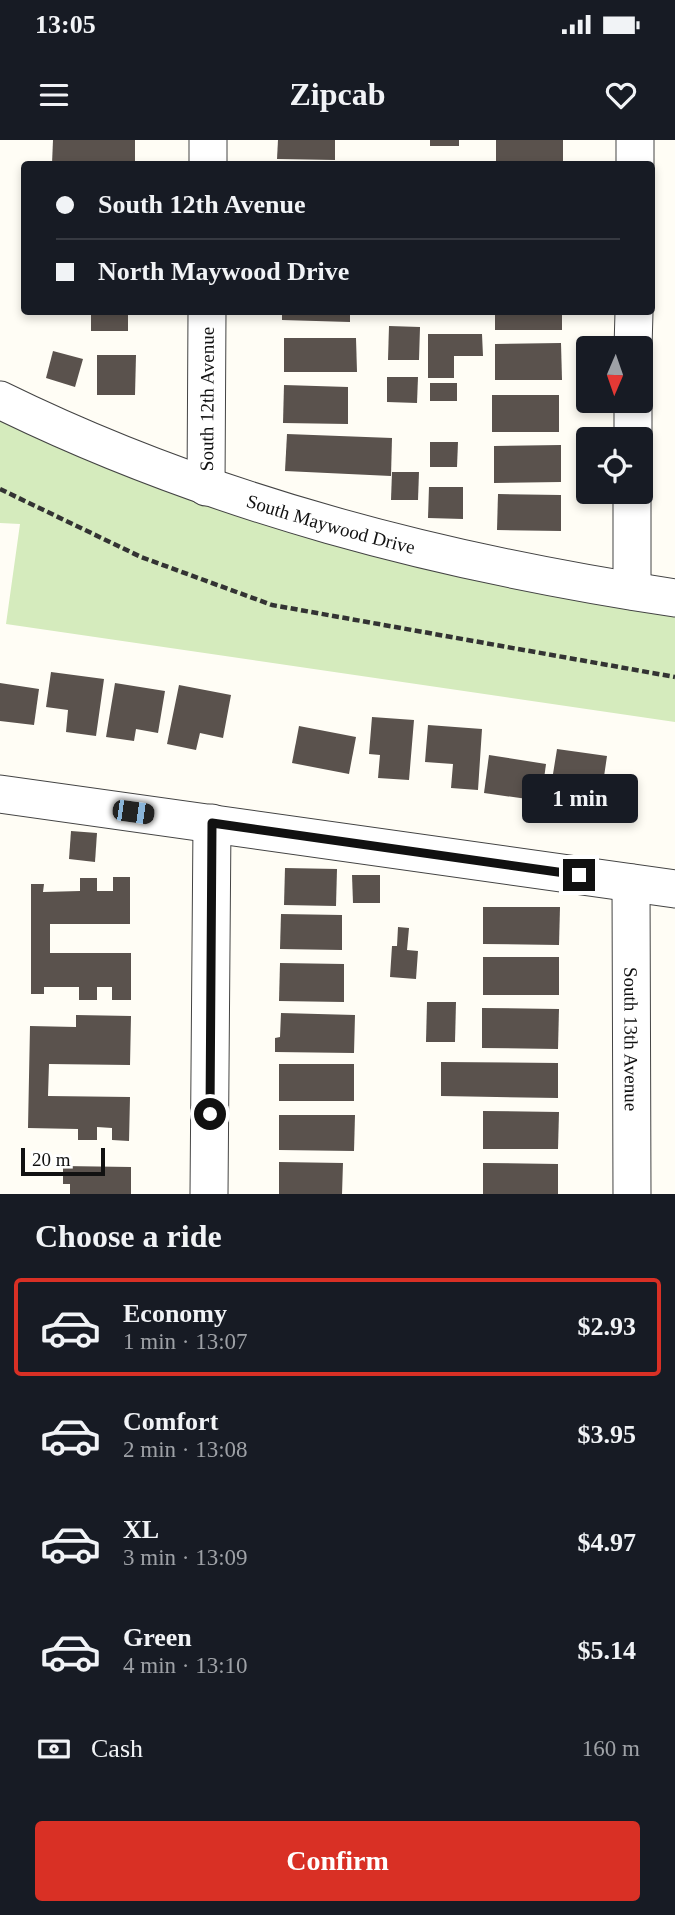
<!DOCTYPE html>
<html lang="en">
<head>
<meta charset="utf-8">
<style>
	body { margin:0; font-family:Georgia,serif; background:#20242c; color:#f1f3f6; height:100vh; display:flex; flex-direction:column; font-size:26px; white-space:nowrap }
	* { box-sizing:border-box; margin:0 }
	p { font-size:23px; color:#9ea1a6 }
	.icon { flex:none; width:38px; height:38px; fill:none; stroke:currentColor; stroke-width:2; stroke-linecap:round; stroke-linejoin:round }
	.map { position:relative; height:1054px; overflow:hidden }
	.panel { display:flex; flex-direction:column; background:#171b24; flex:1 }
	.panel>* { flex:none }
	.guide { position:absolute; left:21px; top:21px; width:634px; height:154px; border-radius:7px; box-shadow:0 4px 10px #0003; display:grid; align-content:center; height:154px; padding:0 35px; background:#171b24 }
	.needle { width:46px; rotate:182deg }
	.buttons { position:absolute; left:576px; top:196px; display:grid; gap:14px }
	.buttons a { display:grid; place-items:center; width:77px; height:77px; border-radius:7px; background:#171b24; box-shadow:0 4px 10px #0003; font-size:35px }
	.scale { position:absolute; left:21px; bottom:18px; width:84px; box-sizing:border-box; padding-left:7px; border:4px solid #111; border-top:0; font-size:19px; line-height:24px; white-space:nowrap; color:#111; -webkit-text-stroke:5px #fff; paint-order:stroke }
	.end { position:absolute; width:32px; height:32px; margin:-16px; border:9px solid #111; background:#fff; box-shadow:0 0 0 4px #fff }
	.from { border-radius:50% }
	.bubble { position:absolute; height:49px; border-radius:7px; background:#171b24; box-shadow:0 4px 10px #0003; font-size:23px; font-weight:600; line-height:49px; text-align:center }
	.car { position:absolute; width:21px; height:42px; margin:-21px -10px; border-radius:9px; box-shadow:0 0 5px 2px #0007; background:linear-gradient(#222 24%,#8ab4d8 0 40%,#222 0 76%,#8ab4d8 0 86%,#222 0) }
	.guide b { display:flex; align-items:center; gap:24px; height:66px; font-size:26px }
	.guide b+b { border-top:2px solid #363941 }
	.guide i { width:18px; height:18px; background:#f1f3f6 }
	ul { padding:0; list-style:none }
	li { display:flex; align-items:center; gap:21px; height:98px; margin:0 14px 10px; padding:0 21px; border:4px solid transparent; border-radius:7px }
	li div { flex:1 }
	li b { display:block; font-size:26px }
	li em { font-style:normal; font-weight:600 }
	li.selected { border-color:#d93025 }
	li>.icon { width:63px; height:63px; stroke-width:1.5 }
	h2 { padding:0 35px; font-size:32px; line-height:84px }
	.pay { display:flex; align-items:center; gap:18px; height:77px; padding:0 35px; font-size:26px }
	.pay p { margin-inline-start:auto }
	.button { display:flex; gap:14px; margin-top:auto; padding:14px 35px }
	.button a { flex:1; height:80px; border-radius:7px; background:#d93025; color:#fff; font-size:28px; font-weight:600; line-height:80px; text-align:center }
	.status { display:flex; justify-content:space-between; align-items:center; height:49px; padding:0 35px; background:#171b24; direction:ltr }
	.status svg { height:19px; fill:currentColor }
	header { display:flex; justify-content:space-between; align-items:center; height:91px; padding:0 35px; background:#171b24; font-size:32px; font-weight:600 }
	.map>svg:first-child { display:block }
	.green { fill:#d5ebbd }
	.building { fill:#5a524d }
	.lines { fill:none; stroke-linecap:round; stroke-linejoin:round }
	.minor-casing { stroke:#444; stroke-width:39 }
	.path { stroke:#333; stroke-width:4.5; stroke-dasharray:7 3.5; stroke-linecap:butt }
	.minor { stroke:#fff; stroke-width:37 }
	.route { stroke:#111; stroke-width:9 }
	.labels { text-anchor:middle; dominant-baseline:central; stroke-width:7; stroke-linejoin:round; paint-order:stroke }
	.street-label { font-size:19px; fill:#111; stroke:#fff }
</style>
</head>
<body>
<div class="status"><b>13:05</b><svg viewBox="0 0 49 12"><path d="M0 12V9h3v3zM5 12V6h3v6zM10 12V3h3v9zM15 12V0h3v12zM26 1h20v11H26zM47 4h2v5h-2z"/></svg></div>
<header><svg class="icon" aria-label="menu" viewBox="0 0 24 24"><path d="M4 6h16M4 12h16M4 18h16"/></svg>Zipcab<svg class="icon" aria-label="heart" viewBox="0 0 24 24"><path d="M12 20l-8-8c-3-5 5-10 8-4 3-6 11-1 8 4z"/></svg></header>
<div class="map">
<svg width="675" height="1054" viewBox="0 0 675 1054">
	<rect width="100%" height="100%" fill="#fffdf5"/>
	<!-- green -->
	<path class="green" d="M0 274 675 472V582L6 484 20 384 0 383Z"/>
	<!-- building -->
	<g class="building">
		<path d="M53 0H135V24H52Z"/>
		<path d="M278 0H335V20L277 19Z"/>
		<rect x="430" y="0" width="29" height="6"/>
		<rect x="496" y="0" width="67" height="24"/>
		<rect x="91" y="172" width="37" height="19"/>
		<path d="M282 172H350V182L282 180Z"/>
		<rect x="495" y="172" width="67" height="18"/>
		<path d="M389 186 420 187 419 220H388Z"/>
		<path d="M428 194H482L483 216H454V238H428Z"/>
		<path d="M284 198H356L357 232H284Z"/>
		<path d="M561 203 562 240H495V204Z"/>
		<path d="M53 211 83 219 75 247 46 238Z"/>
		<path d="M97 215H136L135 255H97Z"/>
		<path d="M387 237H418L417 263 387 262Z"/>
		<rect x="430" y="243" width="27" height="18"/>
		<path d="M284 245 348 247V284L283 283Z"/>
		<rect x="492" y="255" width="67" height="37"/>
		<path d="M287 294 392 298 391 336 285 331Z"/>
		<path d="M430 302H458L457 327H430Z"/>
		<path d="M561 305V342L494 343V306Z"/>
		<path d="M392 332H419L418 360H391Z"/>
		<path d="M429 347H463V379L428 378Z"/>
		<path d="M498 354 561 355V391L497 390Z"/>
		<path d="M51 532 104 539 96 596 66 592 68 570 46 567Z"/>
		<path d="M0 543 39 549 34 585 0 581Z"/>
		<path d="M115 543 165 551 158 593 136 589 134 601 106 597Z"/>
		<path d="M179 545 231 555 223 598 200 593 196 610 167 604Z"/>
		<path d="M372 577 414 580 409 640 378 638 380 615 369 614Z"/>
		<path d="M428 585 482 589 478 650 451 648 453 624 425 622Z"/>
		<path d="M299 586 356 597 349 634 292 623Z"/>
		<path d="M557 609 607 616 601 657 580 654 578 664 549 659Z"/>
		<path d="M489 615 546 624 541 661 484 653Z"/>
		<path d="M71 691 97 693 95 722 69 719Z"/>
		<path d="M285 728 337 729 336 766 284 765Z"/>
		<path d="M352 735H380V763H353Z"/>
		<path d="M113 737H130V784H50V813H131V860H112V847H97V860H79V847H44V854H31V744H44L43 752 80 751V738H97V751H113Z"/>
		<path d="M483 767H560L559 805 483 804Z"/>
		<path d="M281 774 342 775V810L280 809Z"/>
		<path d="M398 787 409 788 407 810 418 811 416 839 390 837 392 806H397Z"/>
		<rect x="483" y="817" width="76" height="38"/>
		<path d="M280 823 344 824V862L279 861Z"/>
		<path d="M427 862H456L455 902H426Z"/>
		<path d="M482 868 559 869 558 909 482 908Z"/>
		<path d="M281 873 355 875 354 913 275 912V898L280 897Z"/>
		<path d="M76 875 131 876 130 925 49 924 48 956 130 957 129 1001 112 1000V988L97 987V1000H78V989L28 988 30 886 76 887Z"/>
		<path d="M441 922 558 923V958L441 956Z"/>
		<rect x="279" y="924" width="75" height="37"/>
		<path d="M483 971 559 972 558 1009H483Z"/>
		<path d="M279 975H355L354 1011 279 1010Z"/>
		<path d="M279 1022 343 1023 342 1054H279Z"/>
		<path d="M483 1023 558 1024V1054H483Z"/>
		<path d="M63 1026 131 1027V1054H70V1044H63Z"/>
	</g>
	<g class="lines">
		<defs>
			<g id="minor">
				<path d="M208 24V0"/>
				<path d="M635 24V0"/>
				<path d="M633 208 634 172"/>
				<path id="s1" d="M0 260C212 364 443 423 675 458"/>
				<path d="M633 299V261"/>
				<path id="s2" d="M206 347 207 172"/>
				<path d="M632 451V352"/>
				<path d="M0 654 675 749"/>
				<path id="s3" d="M631 743 632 1054"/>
				<path d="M209 1054 212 683"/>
			</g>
		</defs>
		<!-- minor casing -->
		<use href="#minor" class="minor-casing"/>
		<!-- path -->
		<path class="path" d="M0 349 141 417 272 465 675 537"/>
		<!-- minor -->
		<use href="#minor" class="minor"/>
	</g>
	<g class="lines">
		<!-- route -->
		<path class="route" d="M210 974 212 683 579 735"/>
	</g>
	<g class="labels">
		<!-- street labels -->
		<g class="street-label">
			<text stroke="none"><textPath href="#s2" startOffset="88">South 12th Avenue</textPath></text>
			<text stroke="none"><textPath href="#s1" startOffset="354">South Maywood Drive</textPath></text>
			<text stroke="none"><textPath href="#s3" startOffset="156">South 13th Avenue</textPath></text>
		</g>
	</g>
</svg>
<div class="buttons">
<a><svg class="needle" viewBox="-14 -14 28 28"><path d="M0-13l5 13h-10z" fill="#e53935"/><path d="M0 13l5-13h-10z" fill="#9ea1a6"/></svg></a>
<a><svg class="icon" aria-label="locate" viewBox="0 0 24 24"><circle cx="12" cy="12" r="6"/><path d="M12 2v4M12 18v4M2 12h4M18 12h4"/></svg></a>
</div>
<div class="scale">20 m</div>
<i class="end from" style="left:210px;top:974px"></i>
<i class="end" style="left:579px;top:735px"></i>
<div class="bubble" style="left:522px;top:634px;width:116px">1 min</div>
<i class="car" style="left:133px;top:672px;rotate:98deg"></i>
<div class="guide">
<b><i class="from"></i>South 12th Avenue</b>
<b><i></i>North Maywood Drive</b>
</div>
</div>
<section class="panel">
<h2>Choose a ride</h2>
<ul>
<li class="selected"><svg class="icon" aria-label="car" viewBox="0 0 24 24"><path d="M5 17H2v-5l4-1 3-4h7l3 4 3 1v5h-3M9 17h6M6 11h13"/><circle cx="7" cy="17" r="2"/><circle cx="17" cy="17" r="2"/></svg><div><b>Economy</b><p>1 min · 13:07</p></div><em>$2.93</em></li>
<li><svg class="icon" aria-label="car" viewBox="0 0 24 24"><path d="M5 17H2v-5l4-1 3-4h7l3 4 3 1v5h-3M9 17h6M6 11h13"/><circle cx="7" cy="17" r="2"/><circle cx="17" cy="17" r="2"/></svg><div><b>Comfort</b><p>2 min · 13:08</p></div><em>$3.95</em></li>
<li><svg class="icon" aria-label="car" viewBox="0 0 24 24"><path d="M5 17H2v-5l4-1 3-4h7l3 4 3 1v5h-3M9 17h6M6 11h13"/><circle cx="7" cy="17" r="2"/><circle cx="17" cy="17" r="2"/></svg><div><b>XL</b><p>3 min · 13:09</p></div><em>$4.97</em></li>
<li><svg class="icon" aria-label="car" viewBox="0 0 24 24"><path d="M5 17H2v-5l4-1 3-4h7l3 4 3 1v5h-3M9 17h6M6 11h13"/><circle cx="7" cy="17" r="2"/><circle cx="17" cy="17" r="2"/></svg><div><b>Green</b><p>4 min · 13:10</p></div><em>$5.14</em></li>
</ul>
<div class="pay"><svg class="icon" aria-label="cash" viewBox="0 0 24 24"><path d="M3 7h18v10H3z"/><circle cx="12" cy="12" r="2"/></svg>Cash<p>160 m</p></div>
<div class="button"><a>Confirm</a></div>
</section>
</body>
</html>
